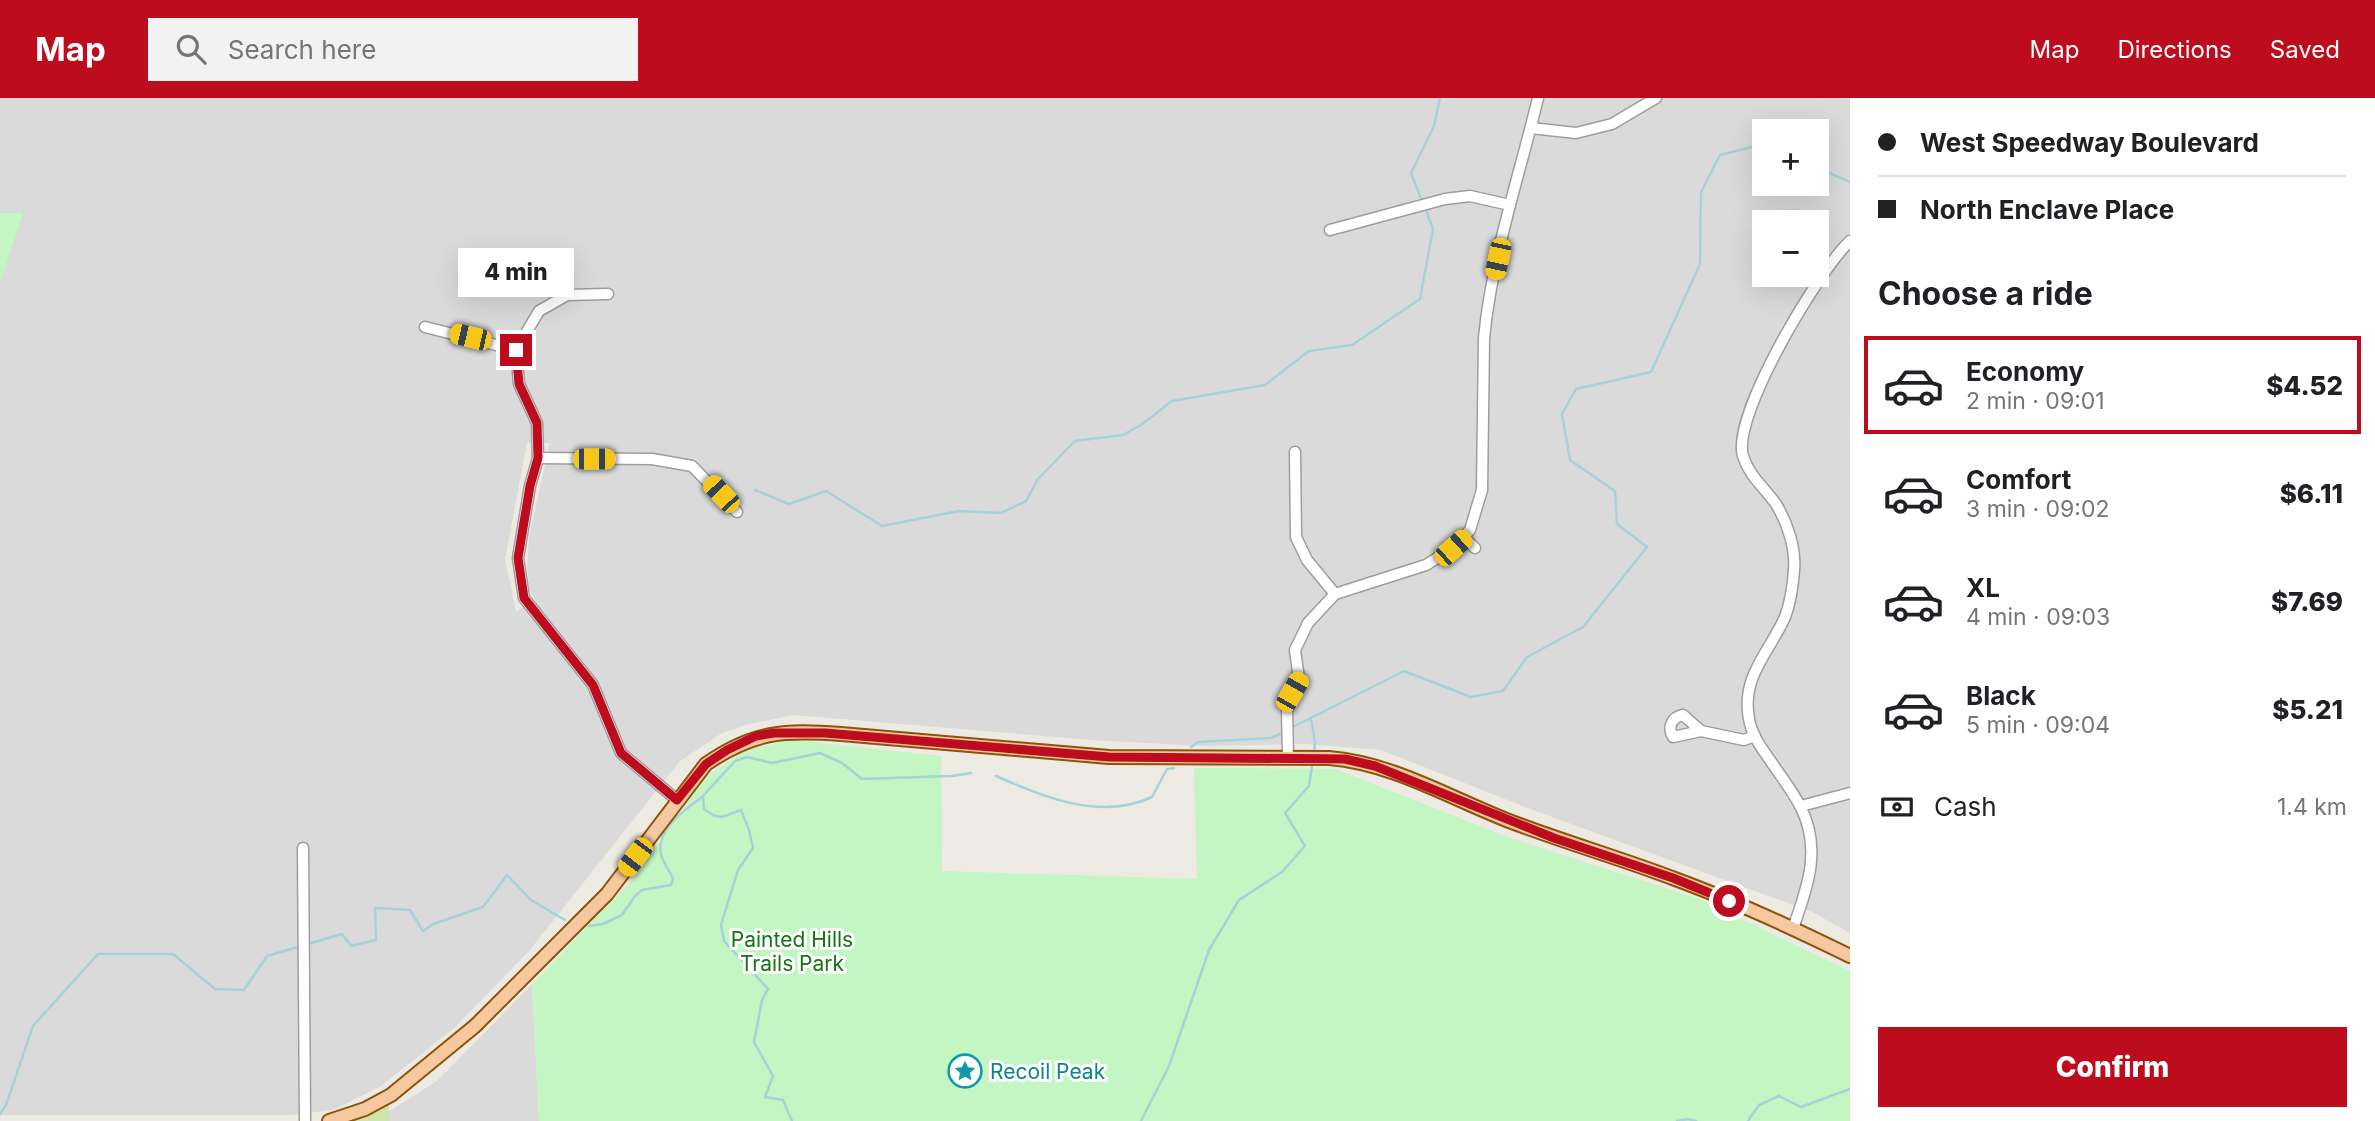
<!DOCTYPE html>
<html lang="en">
<head>
<meta charset="utf-8">
<style>
	body { margin:0; font-family:Inter,sans-serif; background:#f2f2f2; color:#202124; height:100vh; display:flex; flex-direction:column; font-size:26px; white-space:nowrap }
	* { box-sizing:border-box; margin:0 }
	p { font-size:23px; color:#757577 }
	.icon { flex:none; width:38px; height:38px; fill:none; stroke:currentColor; stroke-width:2; stroke-linecap:round; stroke-linejoin:round }
	.map { position:relative; flex:1; overflow:hidden }
	.panel { display:flex; flex-direction:column; background:#fff; width:525px }
	.panel>* { flex:none }
	.top-card { display:grid; align-content:center; height:154px; padding:0 28px; background:#fff }
	.tools { position:absolute; left:1752px; top:21px; display:grid; gap:14px }
	.tools a { display:grid; place-items:center; width:77px; height:77px; border-radius:0px; background:#fff; box-shadow:0 7px 28px #0002; font-size:35px }
	.end { position:absolute; width:32px; height:32px; margin:-16px; border:9px solid #bd0c1e; background:#fff; box-shadow:0 0 0 4px #fff }
	.from { border-radius:50% }
	.bubble { position:absolute; height:49px; border-radius:0px; background:#fff; box-shadow:0 7px 28px #0002; font-size:23px; font-weight:800; line-height:49px; text-align:center }
	.car { position:absolute; width:21px; height:42px; margin:-21px -10px; border-radius:9px; box-shadow:0 0 5px 2px #0007; background:linear-gradient(#f5c518 24%,#345 0 40%,#f5c518 0 76%,#345 0 86%,#f5c518 0) }
	.top-card b { display:flex; align-items:center; gap:24px; height:66px; font-size:26px }
	.top-card b+b { border-top:2px solid #e0e0e0 }
	.top-card i { width:18px; height:18px; background:#202124 }
	ul { padding:0; list-style:none }
	li { display:flex; align-items:center; gap:21px; height:98px; margin:0 14px 10px; padding:0 14px; border:4px solid transparent; border-radius:0px }
	li div { flex:1 }
	li b { display:block; font-size:26px }
	li em { font-style:normal; font-weight:800 }
	li.active { border-color:#bd0c1e }
	li>.icon { width:63px; height:63px; stroke-width:1.5 }
	h2 { padding:0 28px; font-size:32px; line-height:84px }
	.pay { display:flex; align-items:center; gap:18px; height:77px; padding:0 28px; font-size:26px }
	.pay p { margin-inline-start:auto }
	.primary-button { display:flex; gap:14px; margin-top:auto; padding:14px 28px }
	.primary-button a { flex:1; height:80px; border-radius:0px; background:#bd0c1e; color:#fff; font-size:28px; font-weight:800; line-height:80px; text-align:center }
	header { display:flex; align-items:center; gap:42px; box-sizing:border-box; height:98px; padding:0 35px; background:#bd0c1e; color:#fff }
	header strong { font-size:33px }
	nav { display:flex; gap:38px; margin-inline-start:auto; font-size:24px }
	.search { width:490px; height:63px; background:#f2f2f2; display:flex; align-items:center; gap:18px; box-sizing:border-box; padding:0 24px; border-radius:0px; color:#757577; font-size:26px }
	main { display:flex; flex:1; min-height:0 }
	.map>svg:first-child { display:block }
	.residential { fill:#dbdada; fill-rule:evenodd }
	.grass { fill:#cde5ab }
	.park { fill:#c3f6c2 }
	.lines { fill:none; stroke-linecap:round; stroke-linejoin:round }
	.stream { stroke:#a6d2d9; stroke-width:2.5 }
	.minor-casing { stroke:#9e9e9e; stroke-width:13 }
	.major-casing { stroke:#8c5409; stroke-width:16 }
	.minor { stroke:#fff; stroke-width:10 }
	.major { stroke:#f6c8a0; stroke-width:12 }
	.route { stroke:#bd0c1e; stroke-width:9 }
	.labels { text-anchor:middle; dominant-baseline:central; stroke-width:6; stroke-linejoin:round; paint-order:stroke }
	.park-label { font-size:21px; fill:#137412; stroke:#fff }
	.culture-label { font-size:21px; fill:#0d838f; stroke:#fff; text-anchor:start }
</style>
</head>
<body>
<header>
<strong>Map</strong>
<div class="search"><svg class="icon" aria-label="search" viewBox="0 0 24 24"><circle cx="10" cy="10" r="6"/><path d="M15 15l6 6"/></svg>Search here</div>
<nav><a>Map</a><a>Directions</a><a>Saved</a></nav>
</header>
<main>
<div class="map">
<svg width="1850" height="1023" viewBox="0 0 1850 1023">
	<rect width="100%" height="100%" fill="#ede9e3"/>
	<!-- residential -->
	<g class="residential">
		<path d="M0 0H1850V835L1812 814 1533 712 1381 652 1305 646 1203 648 1091 642 794 617 749 626 722 635 680 663 529 853 453 931 381 988 333 1012 292 1017H0V185L13 143 0 115ZM1764 33H1816V86H1764ZM1764 124H1816V177H1764ZM527 345H550L529 438 527 469 529 490 536 504 516 513 505 461Z"/>
		<path d="M532 886 539 1023H374L437 983Z"/>
	</g>
	<!-- grass -->
	<path class="grass" d="M386 1006H389V1023H353Z"/>
	<!-- park -->
	<g class="park">
		<path d="M0 115H23L0 185Z"/>
		<path d="M795 642 941 658 942 773 1197 781 1194 670 1335 671 1505 738 1699 801 1850 873V1023H539L532 886 634 780 704 681 745 652Z"/>
	</g>
	<g class="lines">
		<!-- stream -->
		<g class="stream">
			<path d="M1816 69 1850 84"/>
			<path d="M1422 103 1411 75 1434 28 1440 0"/>
			<path d="M755 392 789 406 826 393 882 428 959 413 1001 415 1026 403 1038 381 1075 343 1123 337 1141 327 1172 303 1265 287 1309 253 1352 247 1420 201 1433 131 1425 109"/>
			<path d="M1311 621 1315 644 1314 655"/>
			<path d="M1293 629 1404 573 1471 599 1503 593 1527 559 1583 529 1647 449 1617 426 1615 393 1570 362 1562 316 1576 291 1651 274 1700 166 1701 94 1720 57 1764 46"/>
			<path d="M1191 649 1198 644 1271 640 1282 635"/>
			<path d="M996 678C1043 699 1101 723 1152 699L1167 671 1174 670"/>
			<path d="M589 828 603 826 622 817 635 798 642 792 671 787 673 781C670 772 663 766 661 756 656 731 685 712 702 699"/>
			<path d="M0 1016 6 1007 33 928 98 856H173L215 891 244 892 267 858 342 836 351 848 376 842 375 810 410 812 423 833 433 826 483 809 507 777 531 802 565 822"/>
			<path d="M792 1023 783 1002 765 999 773 978 754 944 762 902 768 891 724 843 721 827 738 772 753 750 749 732 741 712C723 717 722 725 704 711L703 698 735 663 747 659 772 665 820 655 842 665 862 681 952 678 971 675"/>
			<path d="M1141 1023 1169 968 1209 852 1239 802 1282 774 1305 748 1285 715 1309 688 1312 668"/>
			<path d="M1677 1023 1688 1021 1696 1023"/>
			<path d="M1748 1023 1759 1007 1779 998 1801 1009 1850 991"/>
		</g>
		<defs>
			<g id="minor">
				<path d="M1531 30 1576 35 1612 26 1656 0"/>
				<path d="M1330 132 1445 101 1470 98 1510 107"/>
				<path d="M608 196 567 197 539 213 516 252 519 286 537 325 538 360 530 388 518 460 524 500 593 587 621 655 677 702"/>
				<path d="M425 229 516 252"/>
				<path d="M1295 354 1296 439 1307 462 1335 496"/>
				<path d="M538 360 652 361 692 368 737 414"/>
				<path d="M1464 440 1475 450"/>
				<path d="M1701 633 1673 639C1667 629 1672 619 1683 617L1701 633 1744 642 1755 638"/>
				<path d="M1288 660 1287 612 1292 594 1299 581 1295 552 1308 525 1335 496 1426 467 1453 450 1470 432 1482 392 1484 240C1492 158 1519 79 1538 0"/>
				<path d="M1801 708 1850 695"/>
				<path d="M303 750 305 1023"/>
				<path d="M1793 830C1808 789 1822 749 1800 708 1793 694 1783 681 1774 668 1764 653 1752 639 1749 621 1741 578 1769 555 1785 519 1790 506 1793 486 1794 472 1796 450 1787 424 1776 406 1764 389 1749 378 1743 358 1731 318 1819 172 1850 143"/>
			</g>
			<path id="major" d="M329 1023 365 1011 391 997 475 928 607 796 706 666C754 633 784 632 841 636L1109 659 1329 660C1392 665 1450 700 1509 723 1564 744 1620 760 1675 781 1735 803 1793 830 1850 858"/>
		</defs>
		<!-- minor casing -->
		<use href="#minor" class="minor-casing"/>
		<!-- major casing -->
		<use href="#major" class="major-casing"/>
		<!-- minor -->
		<use href="#minor" class="minor"/>
		<!-- major -->
		<use href="#major" class="major"/>
	</g>
	<g class="lines">
		<!-- route -->
		<path class="route" d="M516 252 519 286 537 325 538 360 530 388 518 460 524 500 593 587 621 655 677 702 706 666 727 652 756 638 774 635H825L1109 659 1345 661 1375 668 1554 740 1673 780 1729 803"/>
	</g>
	<!-- icons -->
	<defs>
		<symbol id="sight-ring" viewBox="-11 -11 22 22"><circle r="9.5" fill="#fff" stroke="#0f9aa8" stroke-width="1.5"/><path d="M0-6L1.8-2.2L6-1.7L2.9 1.2L3.7 5.4L0 3.3L-3.7 5.4L-2.9 1.2L-6-1.7L-1.8-2.2Z" fill="#0f9aa8"/></symbol>
	</defs>
	<g fill-rule="evenodd">
		<use href="#sight-ring" x="946" y="954" width="38" height="38"/>
	</g>
	<g class="labels">
		<!-- park labels -->
		<g class="park-label">
			<text x="792" y="841">Painted Hills<tspan x="792" dy="24">Trails Park</tspan></text>
		</g>
		<!-- culture labels -->
		<g class="culture-label">
			<text x="990" y="973">Recoil Peak</text>
		</g>
	</g>
</svg>
<div class="tools">
<a>+</a>
<a>−</a>
</div>
<i class="end from" style="left:1729px;top:803px"></i>
<i class="end" style="left:516px;top:252px"></i>
<div class="bubble" style="left:458px;top:150px;width:116px">4 min</div>
<i class="car" style="left:1498px;top:161px;rotate:192deg"></i>
<i class="car" style="left:470px;top:239px;rotate:283deg"></i>
<i class="car" style="left:594px;top:361px;rotate:90deg"></i>
<i class="car" style="left:721px;top:396px;rotate:317deg"></i>
<i class="car" style="left:1453px;top:450px;rotate:48deg"></i>
<i class="car" style="left:1292px;top:594px;rotate:30deg"></i>
<i class="car" style="left:635px;top:759px;rotate:217deg"></i>
</div>
<section class="panel">
<div class="top-card">
<b><i class="from"></i>West Speedway Boulevard</b>
<b><i></i>North Enclave Place</b>
</div>
<h2>Choose a ride</h2>
<ul>
<li class="active"><svg class="icon" aria-label="car" viewBox="0 0 24 24"><path d="M5 17H2v-5l4-1 3-4h7l3 4 3 1v5h-3M9 17h6M6 11h13"/><circle cx="7" cy="17" r="2"/><circle cx="17" cy="17" r="2"/></svg><div><b>Economy</b><p>2 min · 09:01</p></div><em>$4.52</em></li>
<li><svg class="icon" aria-label="car" viewBox="0 0 24 24"><path d="M5 17H2v-5l4-1 3-4h7l3 4 3 1v5h-3M9 17h6M6 11h13"/><circle cx="7" cy="17" r="2"/><circle cx="17" cy="17" r="2"/></svg><div><b>Comfort</b><p>3 min · 09:02</p></div><em>$6.11</em></li>
<li><svg class="icon" aria-label="car" viewBox="0 0 24 24"><path d="M5 17H2v-5l4-1 3-4h7l3 4 3 1v5h-3M9 17h6M6 11h13"/><circle cx="7" cy="17" r="2"/><circle cx="17" cy="17" r="2"/></svg><div><b>XL</b><p>4 min · 09:03</p></div><em>$7.69</em></li>
<li><svg class="icon" aria-label="car" viewBox="0 0 24 24"><path d="M5 17H2v-5l4-1 3-4h7l3 4 3 1v5h-3M9 17h6M6 11h13"/><circle cx="7" cy="17" r="2"/><circle cx="17" cy="17" r="2"/></svg><div><b>Black</b><p>5 min · 09:04</p></div><em>$5.21</em></li>
</ul>
<div class="pay"><svg class="icon" aria-label="cash" viewBox="0 0 24 24"><path d="M3 7h18v10H3z"/><circle cx="12" cy="12" r="2"/></svg>Cash<p>1.4 km</p></div>
<div class="primary-button"><a>Confirm</a></div>
</section>
</main>
</body>
</html>
